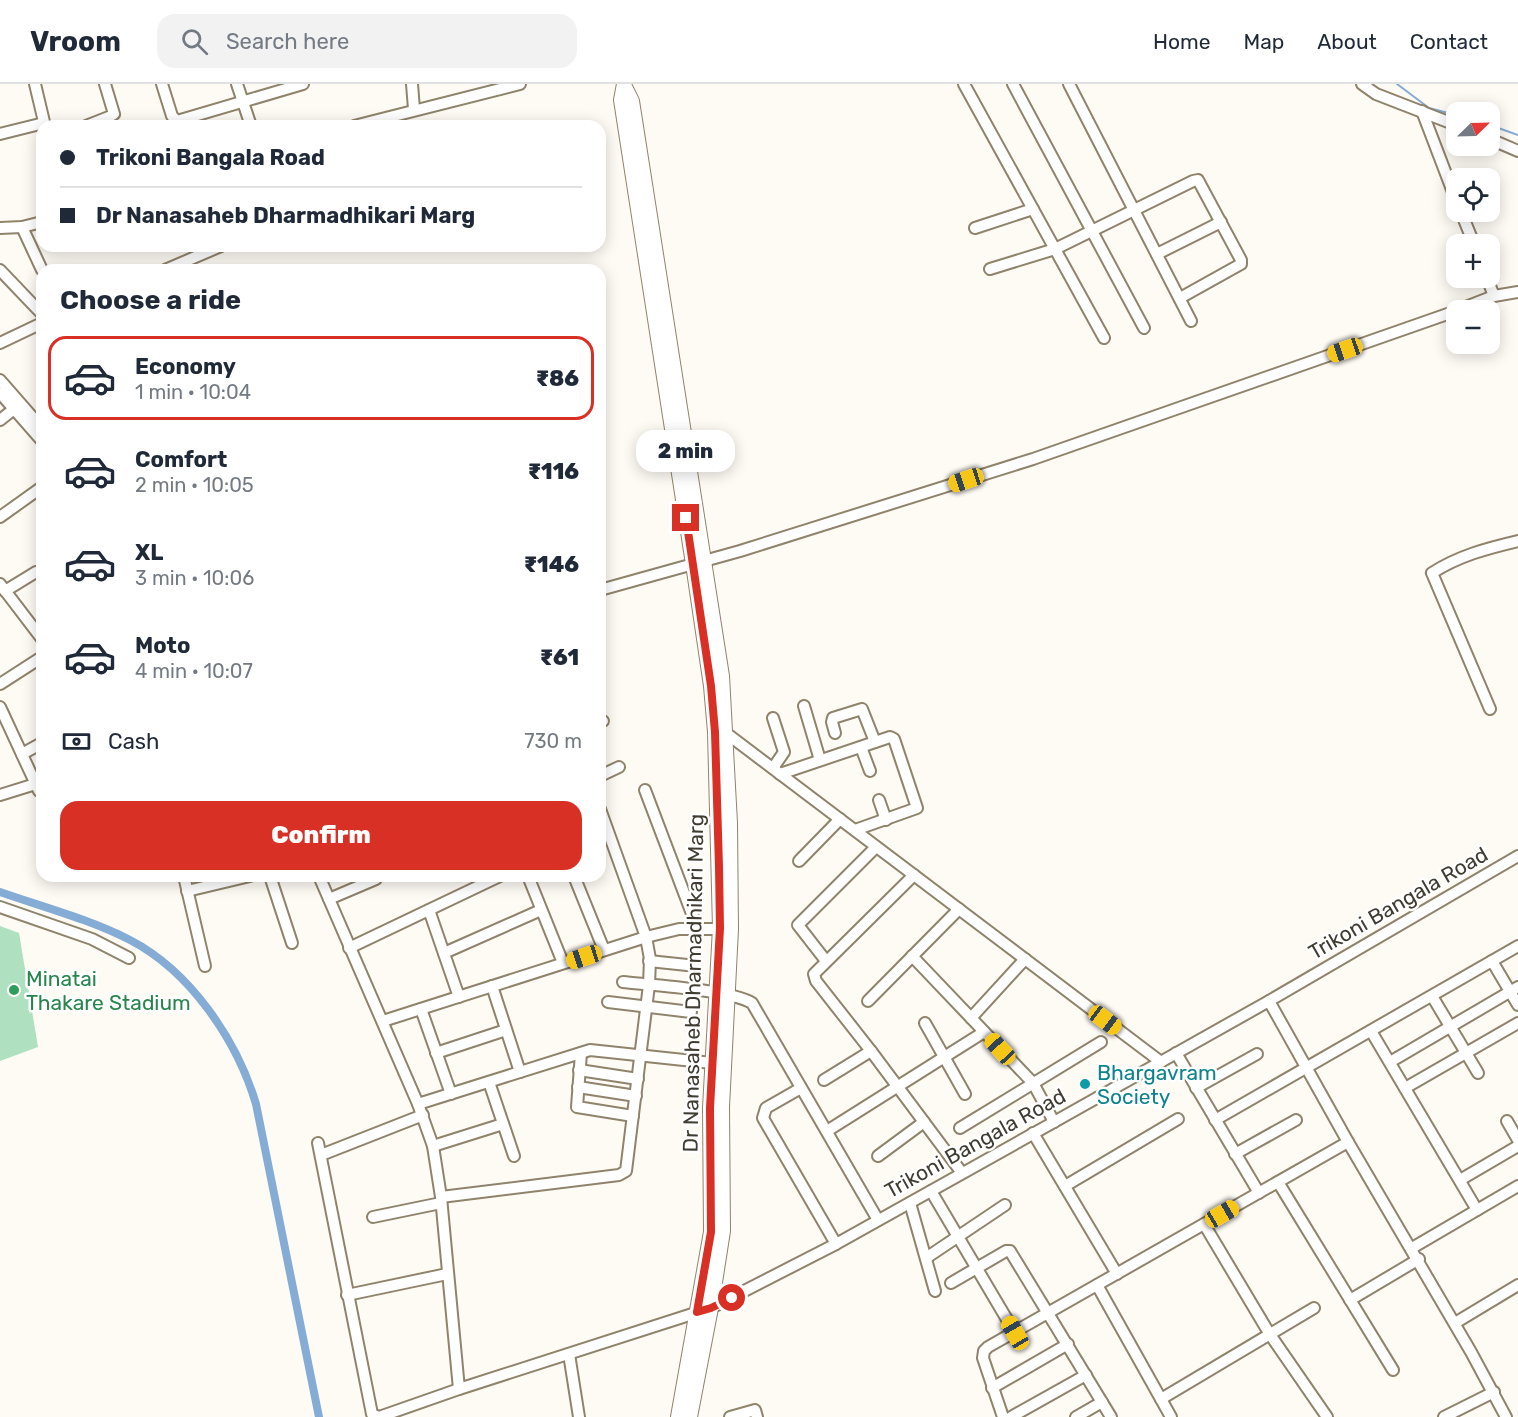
<!DOCTYPE html>
<html lang="en">
<head>
<meta charset="utf-8">
<style>
	body { margin:0; font-family:Rubik,sans-serif; background:#f2f2f3; color:#1f2937; height:100vh; display:flex; flex-direction:column; font-size:22px; white-space:nowrap }
	* { box-sizing:border-box; margin:0 }
	p { font-size:20px; color:#747a83 }
	.icon { flex:none; width:33px; height:33px; fill:none; stroke:currentColor; stroke-width:2; stroke-linecap:round; stroke-linejoin:round }
	.map { position:relative; flex:1; overflow:hidden }
	.drawer { position:absolute; left:36px; top:180px; width:570px; height:618px; display:flex; flex-direction:column; background:#fff; border-radius:18px; box-shadow:0 3px 15px #0003 }
	.drawer>* { flex:none }
	.hud { position:absolute; left:36px; top:36px; width:570px; height:132px; border-radius:18px; box-shadow:0 3px 15px #0003; display:grid; align-content:center; height:132px; padding:0 24px; background:#fff }
	.needle { width:39px; rotate:67deg }
	.buttons { position:absolute; left:1446px; top:18px; display:grid; gap:12px }
	.buttons a { display:grid; place-items:center; width:54px; height:54px; border-radius:12px; background:#fff; box-shadow:0 3px 15px #0003; font-size:30px }
	.end { position:absolute; width:27px; height:27px; margin:-14px; border:8px solid #d93025; background:#fff; box-shadow:0 0 0 3px #fff }
	.from { border-radius:50% }
	.bubble { position:absolute; height:42px; border-radius:18px; background:#fff; box-shadow:0 3px 15px #0003; font-size:20px; font-weight:800; line-height:42px; text-align:center }
	.car { position:absolute; width:18px; height:36px; margin:-18px -9px; border-radius:8px; box-shadow:0 0 4px 2px #0007; background:linear-gradient(#f5c518 24%,#345 0 40%,#f5c518 0 76%,#345 0 86%,#f5c518 0) }
	.hud b { display:flex; align-items:center; gap:21px; height:57px; font-size:22px }
	.hud b+b { border-top:2px solid #e0e1e3 }
	.hud i { width:15px; height:15px; background:#1f2937 }
	ul { padding:0; list-style:none }
	li { display:flex; align-items:center; gap:18px; height:84px; margin:0 12px 9px; padding:0 12px; border:3px solid transparent; border-radius:18px }
	li div { flex:1 }
	li b { display:block; font-size:22px }
	li em { font-style:normal; font-weight:800 }
	li.selected { border-color:#d93025 }
	li>.icon { width:54px; height:54px; stroke-width:1.5 }
	h2 { padding:0 24px; font-size:27px; line-height:72px }
	.pay { display:flex; align-items:center; gap:15px; height:66px; padding:0 24px; font-size:22px }
	.pay p { margin-inline-start:auto }
	.cta { display:flex; gap:12px; margin-top:auto; padding:12px 24px }
	.cta a { flex:1; height:69px; border-radius:18px; background:#d93025; color:#fff; font-size:24px; font-weight:800; line-height:69px; text-align:center }
	header { display:flex; align-items:center; gap:36px; box-sizing:border-box; height:84px; padding:0 30px; background:#fff; border-bottom:2px solid #e0e1e3 }
	header strong { font-size:28px }
	nav { display:flex; gap:33px; margin-inline-start:auto; font-size:21px }
	.search { width:420px; height:54px; background:#f2f2f3; display:flex; align-items:center; gap:15px; box-sizing:border-box; padding:0 21px; border-radius:18px; color:#747a83; font-size:22px }
	.map>svg:first-child { display:block }
	.green { fill:#afe0bf }
	.lines { fill:none; stroke-linecap:round; stroke-linejoin:round }
	.stream { stroke:#85acd4; stroke-width:2 }
	.canal { stroke:#85acd4; stroke-width:8 }
	.minor-casing { stroke:#90836b; stroke-width:14 }
	.major-casing { stroke:#90836b; stroke-width:16 }
	.minor { stroke:#fff; stroke-width:10 }
	.major { stroke:#fff; stroke-width:14 }
	.route { stroke:#d93025; stroke-width:8 }
	.leisure-dot { fill:#2e9e5b; stroke:#fff; stroke-width:2 }
	.culture-dot { fill:#0f9aa8; stroke:#fff; stroke-width:2 }
	.labels { text-anchor:middle; dominant-baseline:central; stroke-width:5; stroke-linejoin:round; paint-order:stroke }
	.street-label { font-size:21px; fill:#413c31; stroke:#fff }
	.leisure-label { font-size:21px; fill:#27864d; stroke:#fff; text-anchor:start }
	.culture-label { font-size:21px; fill:#0d838f; stroke:#fff; text-anchor:start }
</style>
</head>
<body>
<header>
<strong>Vroom</strong>
<div class="search"><svg class="icon" aria-label="search" viewBox="0 0 24 24"><circle cx="10" cy="10" r="6"/><path d="M15 15l6 6"/></svg>Search here</div>
<nav><a>Home</a><a>Map</a><a>About</a><a>Contact</a></nav>
</header>
<div class="map">
<svg width="1518" height="1333" viewBox="0 0 1518 1333">
	<rect width="100%" height="100%" fill="#fefbf5"/>
	<!-- green -->
	<path class="green" d="M0 842 19 849 38 963 0 977Z"/>
	<g class="lines">
		<!-- stream -->
		<g class="stream">
			<path d="M1397 0 1429 24 1456 31"/>
			<path d="M1490 41 1518 51"/>
		</g>
		<!-- canal -->
		<path class="canal" d="M0 808C43 823 89 835 130 856 190 887 237 956 256 1020L319 1333"/>
		<defs>
			<g id="minor">
				<path d="M35 0 45 42"/>
				<path d="M162 0 172 32 177 37 303 0"/>
				<path d="M237 0 251 42"/>
				<path d="M412 0 414 25"/>
				<path d="M964 0 1104 254"/>
				<path d="M1013 0 1144 244"/>
				<path d="M1069 0 1191 237"/>
				<path d="M1362 0 1376 10 1456 41"/>
				<path d="M1422 27 1456 116"/>
				<path d="M86 42 109 33 114 30 105 0"/>
				<path d="M354 42 520 0"/>
				<path d="M0 50 44 39"/>
				<path d="M1490 55 1518 67"/>
				<path d="M1461 128 1474 160"/>
				<path d="M22 143 42 186"/>
				<path d="M0 144 22 143 42 138"/>
				<path d="M975 144 1033 125"/>
				<path d="M1157 170 1221 138"/>
				<path d="M990 185 1055 165 1193 97 1198 96 1241 176V180L1180 214"/>
				<path d="M0 186 42 230"/>
				<path d="M165 186 221 162"/>
				<path d="M1487 194 1494 212"/>
				<path d="M1458 226 1494 212 1518 208"/>
				<path d="M0 259 42 239"/>
				<path d="M0 296 42 344"/>
				<path d="M0 309 42 357"/>
				<path d="M0 336 14 325"/>
				<path d="M0 433 42 403"/>
				<path d="M0 500 42 555"/>
				<path d="M600 506 740 467 1033 375 1456 227"/>
				<path d="M5 507 36 488"/>
				<path d="M0 600 42 573"/>
				<path d="M804 622 820 676"/>
				<path d="M0 623 39 707"/>
				<path d="M1490 625 1432 489C1458 472 1488 464 1518 457"/>
				<path d="M600 638 603 637"/>
				<path d="M719 648 726 649 1161 978"/>
				<path d="M835 649 832 638 833 634 862 625 875 658"/>
				<path d="M861 663 870 687"/>
				<path d="M22 670 42 659"/>
				<path d="M773 684 784 668 773 634"/>
				<path d="M780 690 890 653 894 655 917 724 855 746"/>
				<path d="M600 692 619 683"/>
				<path d="M645 706 697 843"/>
				<path d="M0 711 42 698"/>
				<path d="M879 716 886 736"/>
				<path d="M799 777 840 735"/>
				<path d="M914 791 814 890 816 897 871 967 962 1089"/>
				<path d="M184 792 205 882"/>
				<path d="M270 792 292 859"/>
				<path d="M319 792 418 1020 433 1062 441 1113 459 1305 711 1224 836 1160 1054 1038 1269 917 1518 772"/>
				<path d="M528 792 563 879"/>
				<path d="M574 792 604 866"/>
				<path d="M187 807 250 792"/>
				<path d="M329 815 376 795 377 792"/>
				<path d="M0 823 92 855 129 874"/>
				<path d="M429 826 459 913"/>
				<path d="M349 864 500 792"/>
				<path d="M444 869 541 826"/>
				<path d="M912 872 1033 999 1054 1038"/>
				<path d="M649 877 687 881"/>
				<path d="M826 877 798 841 876 763"/>
				<path d="M1492 877 1518 921"/>
				<path d="M623 898C651 901 731 906 752 919L878 1136"/>
				<path d="M492 902 520 988"/>
				<path d="M1432 912 1478 989"/>
				<path d="M868 917 959 825"/>
				<path d="M1269 917 1348 1058 1471 1268 1506 1333"/>
				<path d="M608 918 691 928"/>
				<path d="M421 925 451 1010"/>
				<path d="M971 934 1025 875"/>
				<path d="M383 937 646 853 679 845H726"/>
				<path d="M925 939 965 1010"/>
				<path d="M1371 947 1477 1126"/>
				<path d="M436 969 506 946"/>
				<path d="M581 969 577 1023 633 1032"/>
				<path d="M1176 969 1259 1109"/>
				<path d="M1390 978 1518 903"/>
				<path d="M579 986 638 995"/>
				<path d="M824 996 871 967"/>
				<path d="M489 998 514 1072"/>
				<path d="M578 1003 636 1012"/>
				<path d="M801 1004 766 1024 763 1034 836 1160"/>
				<path d="M1196 1004 1257 970"/>
				<path d="M1405 1004 1518 939"/>
				<path d="M418 1020 590 966 712 979"/>
				<path d="M1215 1036 1518 862"/>
				<path d="M1507 1037 1518 1056"/>
				<path d="M960 1044 1101 958"/>
				<path d="M827 1047 984 948"/>
				<path d="M1033 1049 1117 1190"/>
				<path d="M318 1059 372 1330 379 1333 459 1305"/>
				<path d="M433 1062 503 1040"/>
				<path d="M1235 1070 1296 1036"/>
				<path d="M321 1071 423 1031"/>
				<path d="M878 1072 924 1038"/>
				<path d="M1460 1096 1518 1062"/>
				<path d="M1278 1098 1393 1286"/>
				<path d="M1065 1102 1178 1035"/>
				<path d="M931 1107 1015 1249"/>
				<path d="M441 1113 619 1091 626 1087 649 901 650 875 646 853 600 725"/>
				<path d="M910 1119 935 1207"/>
				<path d="M373 1133 441 1119"/>
				<path d="M1204 1140 1269 1249 1327 1333"/>
				<path d="M1412 1164 1518 1102"/>
				<path d="M926 1174 1005 1121"/>
				<path d="M951 1199 1006 1167H1010L1111 1333"/>
				<path d="M1097 1201 1171 1333"/>
				<path d="M347 1211 447 1190"/>
				<path d="M1350 1216 1419 1175"/>
				<path d="M1455 1239 1518 1201"/>
				<path d="M569 1270 579 1333"/>
				<path d="M992 1304 1068 1260"/>
				<path d="M1161 1315 1314 1224"/>
				<path d="M730 1333 755 1326 757 1333"/>
				<path d="M1003 1333 983 1274 984 1267 988 1263 1348 1058"/>
				<path d="M1011 1333 1086 1291"/>
				<path d="M1076 1333 1102 1318"/>
				<path d="M1444 1333 1494 1308"/>
			</g>
			<g id="major">
				<path d="M624 0 621 16 693 480 711 602 715 648 720 844 710 1024 711 1148 678 1333"/>
				<path d="M625 3 632 17 722 592 730 739 731 845 722 1023 723 1147 711 1224 690 1333"/>
			</g>
		</defs>
		<!-- minor casing -->
		<use href="#minor" class="minor-casing"/>
		<!-- major casing -->
		<use href="#major" class="major-casing"/>
		<!-- minor -->
		<use href="#minor" class="minor"/>
		<!-- major -->
		<use href="#major" class="major"/>
	</g>
	<g class="lines">
		<!-- route -->
		<path class="route" d="M686 434 711 602 715 648 719 783 720 844 710 1024 711 1148 697 1228 711 1224 732 1214"/>
	</g>
	<!-- markers -->
	<circle class="leisure-dot" cx="14" cy="906" r="6"/>
	<circle class="culture-dot" cx="1085" cy="1000" r="6"/>
	<g class="labels">
		<!-- street labels -->
		<g class="street-label">
			<text transform="translate(1398 819) rotate(-30)">Trikoni Bangala Road</text>
			<text transform="translate(693 899) rotate(-89)">Dr Nanasaheb Dharmadhikari Marg</text>
			<text transform="translate(975 1059) rotate(-29)">Trikoni Bangala Road</text>
		</g>
		<!-- leisure labels -->
		<g class="leisure-label">
			<text x="26" y="894">Minatai<tspan x="26" dy="24">Thakare Stadium</tspan></text>
		</g>
		<!-- culture labels -->
		<g class="culture-label">
			<text x="1097" y="988">Bhargavram<tspan x="1097" dy="24">Society</tspan></text>
		</g>
	</g>
</svg>
<div class="buttons">
<a><svg class="needle" viewBox="-14 -14 28 28"><path d="M0-13l5 13h-10z" fill="#e53935"/><path d="M0 13l5-13h-10z" fill="#747a83"/></svg></a>
<a><svg class="icon" aria-label="locate" viewBox="0 0 24 24"><circle cx="12" cy="12" r="6"/><path d="M12 2v4M12 18v4M2 12h4M18 12h4"/></svg></a>
<a>+</a>
<a>−</a>
</div>
<i class="end from" style="left:732px;top:1214px"></i>
<i class="end" style="left:686px;top:434px"></i>
<div class="bubble" style="left:636px;top:346px;width:99px">2 min</div>
<i class="car" style="left:1345px;top:266px;rotate:251deg"></i>
<i class="car" style="left:966px;top:396px;rotate:252deg"></i>
<i class="car" style="left:584px;top:873px;rotate:252deg"></i>
<i class="car" style="left:1105px;top:936px;rotate:127deg"></i>
<i class="car" style="left:1000px;top:965px;rotate:317deg"></i>
<i class="car" style="left:1222px;top:1130px;rotate:60deg"></i>
<i class="car" style="left:1015px;top:1249px;rotate:330deg"></i>
<div class="hud">
<b><i class="from"></i>Trikoni Bangala Road</b>
<b><i></i>Dr Nanasaheb Dharmadhikari Marg</b>
</div>
<section class="drawer">
<h2>Choose a ride</h2>
<ul>
<li class="selected"><svg class="icon" aria-label="car" viewBox="0 0 24 24"><path d="M5 17H2v-5l4-1 3-4h7l3 4 3 1v5h-3M9 17h6M6 11h13"/><circle cx="7" cy="17" r="2"/><circle cx="17" cy="17" r="2"/></svg><div><b>Economy</b><p>1 min · 10:04</p></div><em>₹86</em></li>
<li><svg class="icon" aria-label="car" viewBox="0 0 24 24"><path d="M5 17H2v-5l4-1 3-4h7l3 4 3 1v5h-3M9 17h6M6 11h13"/><circle cx="7" cy="17" r="2"/><circle cx="17" cy="17" r="2"/></svg><div><b>Comfort</b><p>2 min · 10:05</p></div><em>₹116</em></li>
<li><svg class="icon" aria-label="car" viewBox="0 0 24 24"><path d="M5 17H2v-5l4-1 3-4h7l3 4 3 1v5h-3M9 17h6M6 11h13"/><circle cx="7" cy="17" r="2"/><circle cx="17" cy="17" r="2"/></svg><div><b>XL</b><p>3 min · 10:06</p></div><em>₹146</em></li>
<li><svg class="icon" aria-label="car" viewBox="0 0 24 24"><path d="M5 17H2v-5l4-1 3-4h7l3 4 3 1v5h-3M9 17h6M6 11h13"/><circle cx="7" cy="17" r="2"/><circle cx="17" cy="17" r="2"/></svg><div><b>Moto</b><p>4 min · 10:07</p></div><em>₹61</em></li>
</ul>
<div class="pay"><svg class="icon" aria-label="cash" viewBox="0 0 24 24"><path d="M3 7h18v10H3z"/><circle cx="12" cy="12" r="2"/></svg>Cash<p>730 m</p></div>
<div class="cta"><a>Confirm</a></div>
</section>
</div>
</body>
</html>
